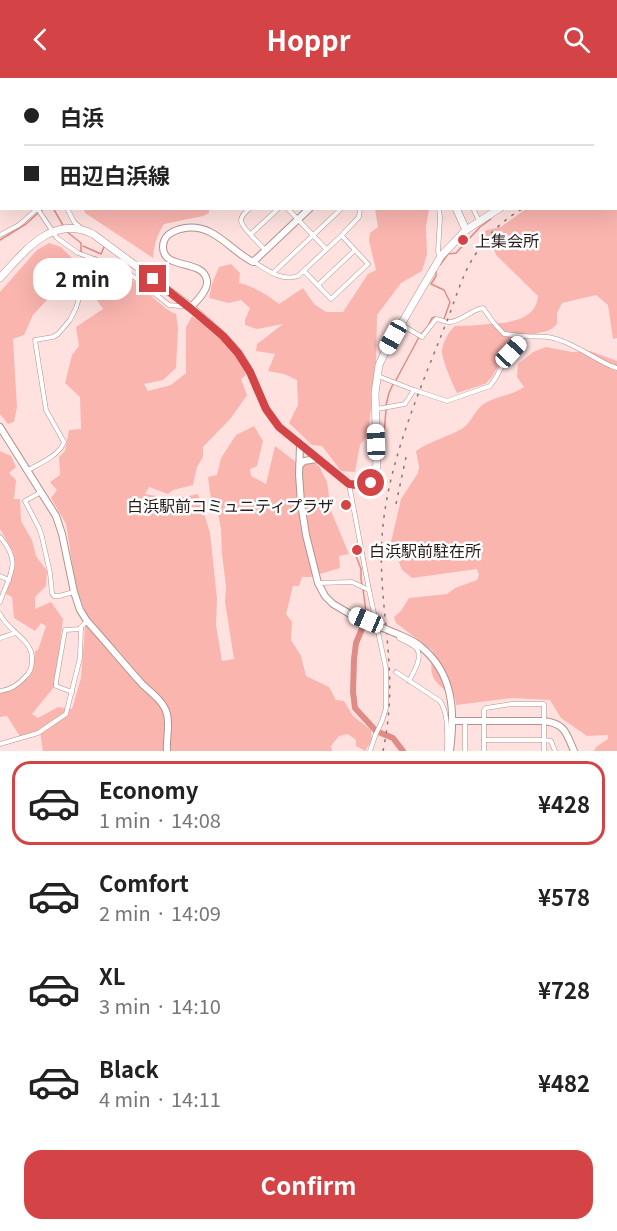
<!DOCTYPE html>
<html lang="en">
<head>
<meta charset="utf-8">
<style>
	body { margin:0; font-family:Georgia,"Noto Sans JP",serif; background:#f2f2f2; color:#222; height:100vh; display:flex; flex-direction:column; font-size:22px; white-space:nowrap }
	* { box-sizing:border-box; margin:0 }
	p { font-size:20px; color:#767676 }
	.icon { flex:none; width:33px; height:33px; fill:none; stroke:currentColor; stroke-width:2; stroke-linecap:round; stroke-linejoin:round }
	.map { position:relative; height:673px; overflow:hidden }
	.side { display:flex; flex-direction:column; background:#fff; flex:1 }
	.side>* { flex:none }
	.top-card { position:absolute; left:0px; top:0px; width:618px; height:132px; box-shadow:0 6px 24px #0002; display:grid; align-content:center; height:132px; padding:0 24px; background:#fff }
	.end { position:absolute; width:27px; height:27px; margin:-14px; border:8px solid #d44446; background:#fff; box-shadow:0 0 0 3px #fff }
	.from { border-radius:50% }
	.bubble { position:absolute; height:42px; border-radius:18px; background:#fff; box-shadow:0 6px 24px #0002; font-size:20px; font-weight:700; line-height:42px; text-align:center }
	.car { position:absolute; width:18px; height:36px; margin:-18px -9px; border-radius:8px; box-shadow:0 0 4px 2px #0007; background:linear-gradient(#fff 24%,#345 0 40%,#fff 0 76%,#345 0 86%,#fff 0) }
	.top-card b { display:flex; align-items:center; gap:21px; height:57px; font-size:22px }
	.top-card b+b { border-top:2px solid #e0e0e0 }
	.top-card i { width:15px; height:15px; background:#222 }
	ul { padding:10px 0 0; list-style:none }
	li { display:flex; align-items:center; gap:18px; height:84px; margin:0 12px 9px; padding:0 12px; border:3px solid transparent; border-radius:18px }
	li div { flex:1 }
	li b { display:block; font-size:22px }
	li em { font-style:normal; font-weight:700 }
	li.current { border-color:#d44446 }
	li>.icon { width:54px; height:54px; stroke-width:1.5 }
	.primary-button { display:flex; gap:12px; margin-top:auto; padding:12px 24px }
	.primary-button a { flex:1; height:69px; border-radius:18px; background:#d44446; color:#fff; font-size:24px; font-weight:700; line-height:69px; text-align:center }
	header { display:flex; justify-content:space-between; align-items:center; height:78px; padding:0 24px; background:#d44446; color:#fff; font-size:27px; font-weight:700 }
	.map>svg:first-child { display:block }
	.green { fill:#fab5af }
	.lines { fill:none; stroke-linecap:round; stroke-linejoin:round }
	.stream { stroke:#df8c87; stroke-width:1.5 }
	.river { stroke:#df8c87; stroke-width:6 }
	.street-casing { stroke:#b4928f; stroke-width:5 }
	.secondary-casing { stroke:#b4928f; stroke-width:8 }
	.primary-casing { stroke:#b4928f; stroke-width:8 }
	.street { stroke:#fff; stroke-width:4 }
	.secondary { stroke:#fff; stroke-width:6 }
	.primary { stroke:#fff; stroke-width:7 }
	.rail { stroke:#8c7775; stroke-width:1.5; stroke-dasharray:3 6; stroke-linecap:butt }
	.secondary-bridge-casing { stroke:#b4928f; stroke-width:8; stroke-linecap:butt }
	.secondary-bridge { stroke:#fff; stroke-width:6 }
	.route { stroke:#d44446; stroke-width:8 }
	.poi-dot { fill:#d44446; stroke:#fff; stroke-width:2 }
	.labels { text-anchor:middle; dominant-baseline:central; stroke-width:5; stroke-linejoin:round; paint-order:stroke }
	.poi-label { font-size:16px; fill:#271a19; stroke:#fff; text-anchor:start }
</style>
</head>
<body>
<header><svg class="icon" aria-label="back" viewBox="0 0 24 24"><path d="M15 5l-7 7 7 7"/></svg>Hoppr<svg class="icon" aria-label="search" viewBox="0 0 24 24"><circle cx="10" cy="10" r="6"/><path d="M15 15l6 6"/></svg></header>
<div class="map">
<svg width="617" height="673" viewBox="0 0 617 673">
	<rect width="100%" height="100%" fill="#ffe2df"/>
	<!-- green -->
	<g class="green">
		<path d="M31 0H305V2H32Z"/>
		<path d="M528 0H617V30L616 2H528Z"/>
		<path d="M617 109V260L613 261 608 227 596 217 562 225 557 235V246C550 254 544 253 535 256 522 260 510 266 499 273L500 285 492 299 485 306 457 315C453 307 442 282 442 274 442 265 449 253 455 248 467 248 478 247 489 246 509 245 536 242 538 218L496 177 494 171 481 161 486 152 501 149 526 131 616 130Z"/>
		<path d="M84 131V130L209 131V135L203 138 164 146C157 157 154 167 153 180L85 135Z"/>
		<path d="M375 131H429L426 149 427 176 422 193 401 205 377 237 376 285 368 357 360 367 355 394 341 393 322 368 312 367 289 345 298 327 297 302 284 296 268 293 275 276 256 273 257 266 283 246 257 251 245 247V242L250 230 241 222 229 225 209 220 212 206 219 189 231 186 240 195 239 205C253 208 268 217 279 226L303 210 314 226 326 234H343L368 196 376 192 369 163 370 155 378 149Z"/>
		<path d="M49 165 61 169 77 185 58 219 48 221 33 237 24 257 13 261 17 329 14 344 8 346 0 336V214L37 172Z"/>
		<path d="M97 186C113 191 126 197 139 207 152 216 161 230 176 236L178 250 176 290 163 302 144 306 148 313 171 307 186 295V249L192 238C214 255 235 270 246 297L241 301 247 317 231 340 203 369V379L197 389 193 407 173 412 168 416 149 409 145 416 156 418 159 429 163 431 174 421 198 416 210 455 217 521 216 547 222 583 234 581 225 524 226 509 222 476 221 451 217 430H212L208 399 217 397 221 380 236 357 254 348 263 363 257 388 250 391 251 398 266 406 275 368 296 384 307 387 311 383 319 388 327 404 331 433 349 476 339 478 340 490 310 499H302L299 508H293L286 536 292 544 291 562 301 578 306 598 329 609 336 622 344 623 353 638 371 652 372 662 365 673 356 668V662L348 656 339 658 331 668 332 673H43L40 654 21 660 7 638 0 639V615C23 608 34 598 35 573L38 572 46 548 41 545 35 553 14 540 12 519 6 516 15 488 13 474 0 451V373L11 378 16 389 9 395 16 402 14 421H20L21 443 32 462 36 478 47 493 46 508 35 519V531L51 524 63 541 57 589 54 609 32 636 38 640 58 629 72 631 81 600 86 536 76 509 66 446 51 420 57 412 50 404 60 397 59 379 65 373 69 352 81 351 80 319 65 305 72 277 79 268 76 249 103 231 94 218 92 192Z"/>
		<path d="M546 269 572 274 590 273 617 283V673H594L596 669 608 661V657L587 658 561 640 550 622 512 620 456 627 455 620C434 603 428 602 433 573L396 545 394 539 401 533 409 520 447 516 455 510 477 502 479 497 477 491 412 500 402 492 391 464 401 421 418 395 419 389 416 373C430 363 448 359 463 350 472 344 475 331 485 325 497 318 513 317 524 309L517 299 518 286 533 274Z"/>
	</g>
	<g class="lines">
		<!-- stream -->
		<g class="stream">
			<path d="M0 27 2 28"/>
			<path d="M53 130 64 149"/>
			<path d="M66 153 81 165V174"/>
			<path d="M0 162 26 146 38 135 45 130"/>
			<path d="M83 168 101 176 104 169H106"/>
			<path d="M440 187 448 176 456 175 480 149 491 141"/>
			<path d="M436 193V198L431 206 444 212 450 224 444 241H443"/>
			<path d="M396 302 419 259 428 248 432 240 435 239"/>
			<path d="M386 327 389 315 393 306"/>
			<path d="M384 356 386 332"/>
			<path d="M353 470 361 491V501L362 507"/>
			<path d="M363 511 366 534"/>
		</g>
		<!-- river -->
		<path class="river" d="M366 534 364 546 356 565 354 581 353 614 355 630 376 653 393 660 403 673"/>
		<defs>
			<g id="street">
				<path d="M18 0 19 2"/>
				<path d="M324 0 328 2"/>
				<path d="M11 2 12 0"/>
				<path d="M314 2 315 0"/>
				<path d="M523 2V0"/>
				<path d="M0 17 2 14"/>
				<path d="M0 34 2 36"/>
				<path d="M0 75 2 78"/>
				<path d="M37 130 57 160 78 175 121 191 134 199 169 227 190 229"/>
				<path d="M67 130 74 144 82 151"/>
				<path d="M250 130C246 134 241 137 241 143 242 150 260 166 265 172"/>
				<path d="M287 130 326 171"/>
				<path d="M439 130 440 140 438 174 441 178"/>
				<path d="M473 130 479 143"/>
				<path d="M251 156 279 130"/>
				<path d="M0 157 19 147 37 131"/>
				<path d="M254 184C267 192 282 204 298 198L341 158 359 139 360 130"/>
				<path d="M304 193 331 221 368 186 342 158"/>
				<path d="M273 195 342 130"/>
				<path d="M318 207 355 172"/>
				<path d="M400 246 422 259 436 241C440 241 445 245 450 244 462 243 471 232 483 230L493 244 504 256 523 258"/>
				<path d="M378 298 414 312"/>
				<path d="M377 331 405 326 414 312 447 323 490 308 495 301 507 279 523 258C532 259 540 258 548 259 571 263 591 279 611 288L617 290"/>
				<path d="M28 392C39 386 60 377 64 364L46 332 35 262 53 259 58 256 70 242 76 230 87 194 95 181"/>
				<path d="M349 406 369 512 386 591V630L382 643 375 658 370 673"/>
				<path d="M41 414 25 423 39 450 42 459 50 495 52 515 54 518H59L74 514"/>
				<path d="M0 459C23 485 9 497 0 524"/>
				<path d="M0 498 9 502"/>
				<path d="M319 505 352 504 369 512"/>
				<path d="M0 536C8 554 33 561 32 582 32 589 30 595 25 599 18 607 10 612 0 613"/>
				<path d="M399 557V560C404 563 412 566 416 570 424 579 413 595 409 603"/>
				<path d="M0 560 15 555"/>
				<path d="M396 594 440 623C449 636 447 657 447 673"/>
				<path d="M72 614 56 608V604L65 552 81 551"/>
				<path d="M465 644V673"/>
				<path d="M484 662H544L551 663 555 673"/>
				<path d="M0 666 38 655 66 636 80 580 81 549 87 543"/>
				<path d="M484 673V632L486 630 511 626H544V673"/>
			</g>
			<g id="secondary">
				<path d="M191 229C197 223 208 212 207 203 204 180 163 193 163 169 163 164 165 160 168 157 173 153 179 151 185 150 215 146 229 172 253 184L310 130"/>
				<path d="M0 349 56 438 62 456 74 514 80 532 87 543C106 564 124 586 143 607 152 615 164 624 167 636 170 648 166 661 167 673"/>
				<path d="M300 368 299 396 301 425 306 457 318 505 325 518 333 526 350 536"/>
				<path d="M300 387 304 383 317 381"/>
				<path d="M395 555C404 559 413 562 420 568 454 595 455 634 450 673"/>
				<path d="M452 643H544C566 646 566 655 574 673"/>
			</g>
			<g id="primary">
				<path d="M453 0 454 2"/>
				<path d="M616 88H617"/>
				<path d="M456 130 466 152"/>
				<path d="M0 200C25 173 52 136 93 156L191 229 223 258 239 275 250 294 266 331 279 349 349 406 367 408 371 405 376 397 377 380 375 315 379 287 386 272 441 178 466 152 500 130"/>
			</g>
		</defs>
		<!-- street casing -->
		<use href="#street" class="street-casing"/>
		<!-- secondary casing -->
		<use href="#secondary" class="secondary-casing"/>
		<!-- primary casing -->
		<use href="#primary" class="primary-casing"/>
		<!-- street -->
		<use href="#street" class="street"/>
		<!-- secondary -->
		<use href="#secondary" class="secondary"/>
		<!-- primary -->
		<use href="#primary" class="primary"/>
		<!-- rail -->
		<g class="rail">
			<path d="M616 117H617"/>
			<path d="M396 426 406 379"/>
			<path d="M383 673C389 644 391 616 389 587 387 545 379 503 382 460 386 389 419 314 445 248 455 224 461 198 475 177 489 156 502 142 524 130"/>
		</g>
		<defs>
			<path id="secondary-bridge" d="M350 536 395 555"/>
		</defs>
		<!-- secondary-bridge casing -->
		<use href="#secondary-bridge" class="secondary-bridge-casing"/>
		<!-- secondary-bridge -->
		<use href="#secondary-bridge" class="secondary-bridge"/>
	</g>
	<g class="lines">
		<!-- route -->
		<path class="route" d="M153 201 190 230 223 258 238 275 250 294 266 331 279 349 349 406 367 408 371 405"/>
	</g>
	<!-- markers -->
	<g class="poi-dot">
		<circle cx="463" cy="162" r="6"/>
		<circle cx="346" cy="427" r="6"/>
		<circle cx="357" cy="472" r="6"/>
	</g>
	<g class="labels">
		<!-- poi labels -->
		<g class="poi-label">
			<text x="475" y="162">上集会所</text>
			<text x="334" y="427" text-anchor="end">白浜駅前コミュニティプラザ</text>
			<text x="369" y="472">白浜駅前駐在所</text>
		</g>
	</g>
</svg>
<i class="end from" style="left:371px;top:405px"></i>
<i class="end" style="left:153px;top:201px"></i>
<div class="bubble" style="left:33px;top:180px;width:99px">2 min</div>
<i class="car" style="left:393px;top:259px;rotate:209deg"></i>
<i class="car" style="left:511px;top:274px;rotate:43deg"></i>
<i class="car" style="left:376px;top:364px;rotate:358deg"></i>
<i class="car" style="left:366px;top:542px;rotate:293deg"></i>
<div class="top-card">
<b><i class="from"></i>白浜</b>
<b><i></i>田辺白浜線</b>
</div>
</div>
<section class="side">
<ul>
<li class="current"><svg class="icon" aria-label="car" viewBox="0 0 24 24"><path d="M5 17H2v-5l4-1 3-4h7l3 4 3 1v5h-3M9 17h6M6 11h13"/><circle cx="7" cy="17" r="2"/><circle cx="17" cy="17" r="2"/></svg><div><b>Economy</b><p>1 min · 14:08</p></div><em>¥428</em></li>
<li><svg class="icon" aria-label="car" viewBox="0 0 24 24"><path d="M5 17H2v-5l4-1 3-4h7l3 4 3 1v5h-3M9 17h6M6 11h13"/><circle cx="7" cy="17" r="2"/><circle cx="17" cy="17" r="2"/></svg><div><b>Comfort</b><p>2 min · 14:09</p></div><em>¥578</em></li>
<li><svg class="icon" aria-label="car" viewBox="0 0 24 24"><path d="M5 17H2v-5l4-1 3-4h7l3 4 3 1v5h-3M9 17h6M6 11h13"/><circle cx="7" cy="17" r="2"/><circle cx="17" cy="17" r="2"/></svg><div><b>XL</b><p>3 min · 14:10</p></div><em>¥728</em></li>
<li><svg class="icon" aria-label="car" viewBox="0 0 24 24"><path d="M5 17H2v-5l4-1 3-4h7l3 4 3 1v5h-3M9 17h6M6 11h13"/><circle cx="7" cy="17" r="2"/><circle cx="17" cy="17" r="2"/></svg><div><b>Black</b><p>4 min · 14:11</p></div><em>¥482</em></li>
</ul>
<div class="primary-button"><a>Confirm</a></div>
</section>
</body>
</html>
